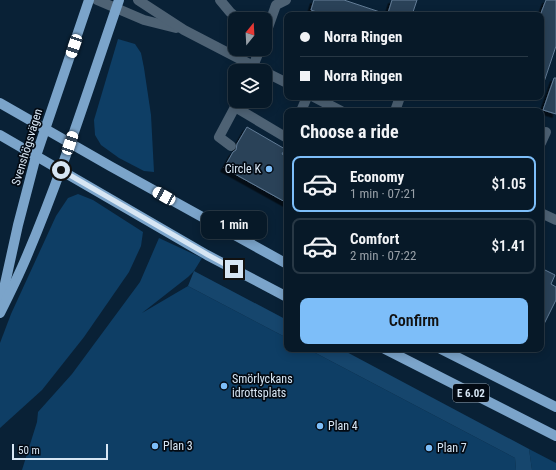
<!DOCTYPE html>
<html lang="en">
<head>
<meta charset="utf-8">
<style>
	body { margin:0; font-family:"Roboto Condensed",sans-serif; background:#152634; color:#f1f3f6; height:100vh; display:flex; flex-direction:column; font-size:15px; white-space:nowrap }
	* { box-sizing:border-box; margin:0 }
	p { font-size:13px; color:#98a0a8 }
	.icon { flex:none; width:22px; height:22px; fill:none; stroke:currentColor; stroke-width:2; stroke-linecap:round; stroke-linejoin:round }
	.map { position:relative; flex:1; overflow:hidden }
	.drawer { position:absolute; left:284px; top:108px; width:260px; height:244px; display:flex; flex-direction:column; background:#071928; border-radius:8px; box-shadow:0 2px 10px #0003,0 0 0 1px #283845 }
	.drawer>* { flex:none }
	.top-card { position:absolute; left:284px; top:12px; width:260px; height:88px; border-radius:8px; box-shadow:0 2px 10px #0003,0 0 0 1px #283845; display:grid; align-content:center; height:88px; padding:0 16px; background:#071928 }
	.needle { width:26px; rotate:18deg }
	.controls { position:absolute; left:228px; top:12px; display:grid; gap:8px }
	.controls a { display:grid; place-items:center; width:44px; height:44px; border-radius:8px; background:#071928; box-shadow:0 2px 10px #0003,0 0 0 1px #283845; font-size:20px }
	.scale { position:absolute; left:12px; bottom:10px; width:96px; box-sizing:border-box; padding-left:4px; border:2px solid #d7e6f4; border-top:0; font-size:11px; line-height:14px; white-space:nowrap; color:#d7e6f4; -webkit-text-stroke:3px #030a13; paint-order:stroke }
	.end { position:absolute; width:18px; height:18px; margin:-9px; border:5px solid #d7e6f4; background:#111; box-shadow:0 0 0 2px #111 }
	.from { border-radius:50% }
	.bubble { position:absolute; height:28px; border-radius:8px; background:#071928; box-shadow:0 2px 10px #0003,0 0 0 1px #283845; font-size:13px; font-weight:600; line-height:28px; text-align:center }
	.car { position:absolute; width:12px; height:24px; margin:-12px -6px; border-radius:5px; box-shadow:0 0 3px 1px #0007; background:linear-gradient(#fff 24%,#345 0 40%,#fff 0 76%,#345 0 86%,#fff 0) }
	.top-card b { display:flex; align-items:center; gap:14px; height:38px; font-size:15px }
	.top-card b+b { border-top:1px solid #283845 }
	.top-card i { width:10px; height:10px; background:#f1f3f6 }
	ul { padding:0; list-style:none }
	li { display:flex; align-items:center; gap:12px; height:56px; margin:0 8px 6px; padding:0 8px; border:2px solid #283845; border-radius:8px }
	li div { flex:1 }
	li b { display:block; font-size:15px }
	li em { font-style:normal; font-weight:600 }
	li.selected { border-color:#7dbef9 }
	li>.icon { width:36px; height:36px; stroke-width:1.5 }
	h2 { padding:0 16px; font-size:18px; line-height:48px }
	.button { display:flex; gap:8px; margin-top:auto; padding:8px 16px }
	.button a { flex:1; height:46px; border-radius:8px; background:#7dbef9; color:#111; font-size:16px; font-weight:600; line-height:46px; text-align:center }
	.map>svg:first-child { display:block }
	.green { fill:#0e3e65 }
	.forest { fill:#16466d }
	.building { fill:#2a4259; stroke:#627c96; filter:url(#shadow) }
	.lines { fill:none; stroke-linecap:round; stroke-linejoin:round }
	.minor { stroke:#4e6274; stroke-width:10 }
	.major { stroke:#7ba4ca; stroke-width:10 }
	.route { stroke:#d7e6f4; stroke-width:5 }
	.poi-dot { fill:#7dbef9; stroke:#030a13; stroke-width:1.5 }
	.labels { text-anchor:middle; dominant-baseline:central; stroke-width:3.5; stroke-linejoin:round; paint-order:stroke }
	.shield { fill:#030a13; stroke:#97a4b0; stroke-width:1 }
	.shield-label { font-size:11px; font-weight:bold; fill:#d7e6f4 }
	.street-label { font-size:12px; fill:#d7e6f4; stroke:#030a13 }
	.poi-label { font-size:12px; fill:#d7e6f4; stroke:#030a13; text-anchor:start }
</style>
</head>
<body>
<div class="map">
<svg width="556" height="470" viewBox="0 0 556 470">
	<defs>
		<filter id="shadow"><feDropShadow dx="-3.5" dy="3.5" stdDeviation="0" flood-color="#0009"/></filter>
	</defs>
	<rect width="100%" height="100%" fill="#092136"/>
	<!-- green -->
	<g class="green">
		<path d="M118 39 135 44 141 53 144 68 151 115 154 172 144 171 119 158 101 145 95 135 94 120Z"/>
		<path d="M78 194 93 200 143 232 141 246 129 272 84 337 42 390 0 428V343L11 314 56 216 68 198Z"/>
		<path d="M159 238 202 258 194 271 188 277 142 313 188 286 287 338V349H308L515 458 516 470H22L37 422 38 412 72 374 140 282Z"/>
		<path d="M529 449 556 463V470H532Z"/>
	</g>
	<!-- forest -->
	<g class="forest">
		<path d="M194 271 287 320V338L188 286Z"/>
		<path d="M308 349H341L529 449 532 470H516L515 458Z"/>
	</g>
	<!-- building -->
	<g class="building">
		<path d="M314 0H344L383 13 382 15H325L311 10Z"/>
		<path d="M392 0H417L412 15H395L388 13Z"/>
		<path d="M546 0H556V46L543 85 541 84V13Z"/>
		<path d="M554 78H556V114L543 110Z"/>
		<path d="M247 127 285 149 282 154 287 157V203L224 168 233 152 236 150 237 144Z"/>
		<path d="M541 268 555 275 551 284 556 287V300L541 330Z"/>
	</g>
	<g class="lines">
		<!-- minor -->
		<g class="minor">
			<path d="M97 0 144 20 176 28"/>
			<path d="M138 0 184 30 263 71"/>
			<path d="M220 0 230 12 238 19"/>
			<path d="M265 36 276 5 286 0"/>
			<path d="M251 71 260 49"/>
			<path d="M265 72 287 83"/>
			<path d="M314 97 341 111"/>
			<path d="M238 101 235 107 287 138"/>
			<path d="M301 111 307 97"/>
			<path d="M395 111 400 97"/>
			<path d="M541 143 546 132"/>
			<path d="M231 146 219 137 235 107"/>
			<path d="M541 213 556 220"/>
		</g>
		<!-- major -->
		<g class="major">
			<path d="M0 103 110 166 287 264"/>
			<path d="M0 135 207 255 287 297"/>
			<path d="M1 302 18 225 36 156 89 0"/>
			<path d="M0 313C9 295 18 277 26 258 62 174 89 87 119 0"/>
			<path d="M385 349 556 436"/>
			<path d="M441 349 556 407"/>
		</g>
	</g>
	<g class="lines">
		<!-- route -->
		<path class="route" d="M61 170 208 255 234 269"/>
	</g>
	<!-- markers -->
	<g class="poi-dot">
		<circle cx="269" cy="169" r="4"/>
		<circle cx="224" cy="386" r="4"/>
		<circle cx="320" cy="426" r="4"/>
		<circle cx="155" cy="446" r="4"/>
		<circle cx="429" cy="448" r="4"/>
	</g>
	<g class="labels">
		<!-- shield labels -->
		<rect class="shield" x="453" y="384" width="36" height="18" rx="3"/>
		<g class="shield-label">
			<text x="471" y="393">E 6.02</text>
		</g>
		<!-- street labels -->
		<g class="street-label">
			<text transform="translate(27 147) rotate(-73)">Svenshögsvägen</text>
		</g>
		<!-- poi labels -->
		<g class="poi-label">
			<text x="261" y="169" text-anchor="end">Circle K</text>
			<text x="232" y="379">Smörlyckans<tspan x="232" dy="14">idrottsplats</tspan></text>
			<text x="328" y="426">Plan 4</text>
			<text x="163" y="446">Plan 3</text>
			<text x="437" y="448">Plan 7</text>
		</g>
	</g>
</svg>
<div class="controls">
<a><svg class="needle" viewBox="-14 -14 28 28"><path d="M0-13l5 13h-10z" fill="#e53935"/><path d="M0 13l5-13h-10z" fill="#98a0a8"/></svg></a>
<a><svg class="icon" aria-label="layers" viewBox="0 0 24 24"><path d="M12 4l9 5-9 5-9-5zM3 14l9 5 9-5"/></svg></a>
</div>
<div class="scale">50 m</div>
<i class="end from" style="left:61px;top:170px"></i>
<i class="end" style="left:234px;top:269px"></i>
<div class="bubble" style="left:201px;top:211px;width:66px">1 min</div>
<i class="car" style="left:74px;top:46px;rotate:199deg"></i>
<i class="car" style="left:70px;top:143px;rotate:19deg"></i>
<i class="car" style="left:164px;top:196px;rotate:299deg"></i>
<div class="top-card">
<b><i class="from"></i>Norra Ringen</b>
<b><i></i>Norra Ringen</b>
</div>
<section class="drawer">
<h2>Choose a ride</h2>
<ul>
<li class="selected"><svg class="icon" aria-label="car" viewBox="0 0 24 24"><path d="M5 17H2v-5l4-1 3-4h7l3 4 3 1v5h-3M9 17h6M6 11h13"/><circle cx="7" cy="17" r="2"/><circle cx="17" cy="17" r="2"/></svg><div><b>Economy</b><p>1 min · 07:21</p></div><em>$1.05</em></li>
<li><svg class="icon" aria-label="car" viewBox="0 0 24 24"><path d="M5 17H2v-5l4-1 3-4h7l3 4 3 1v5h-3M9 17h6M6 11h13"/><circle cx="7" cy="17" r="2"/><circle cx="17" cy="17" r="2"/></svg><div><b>Comfort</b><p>2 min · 07:22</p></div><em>$1.41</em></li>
</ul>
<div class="button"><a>Confirm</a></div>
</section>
</div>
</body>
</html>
